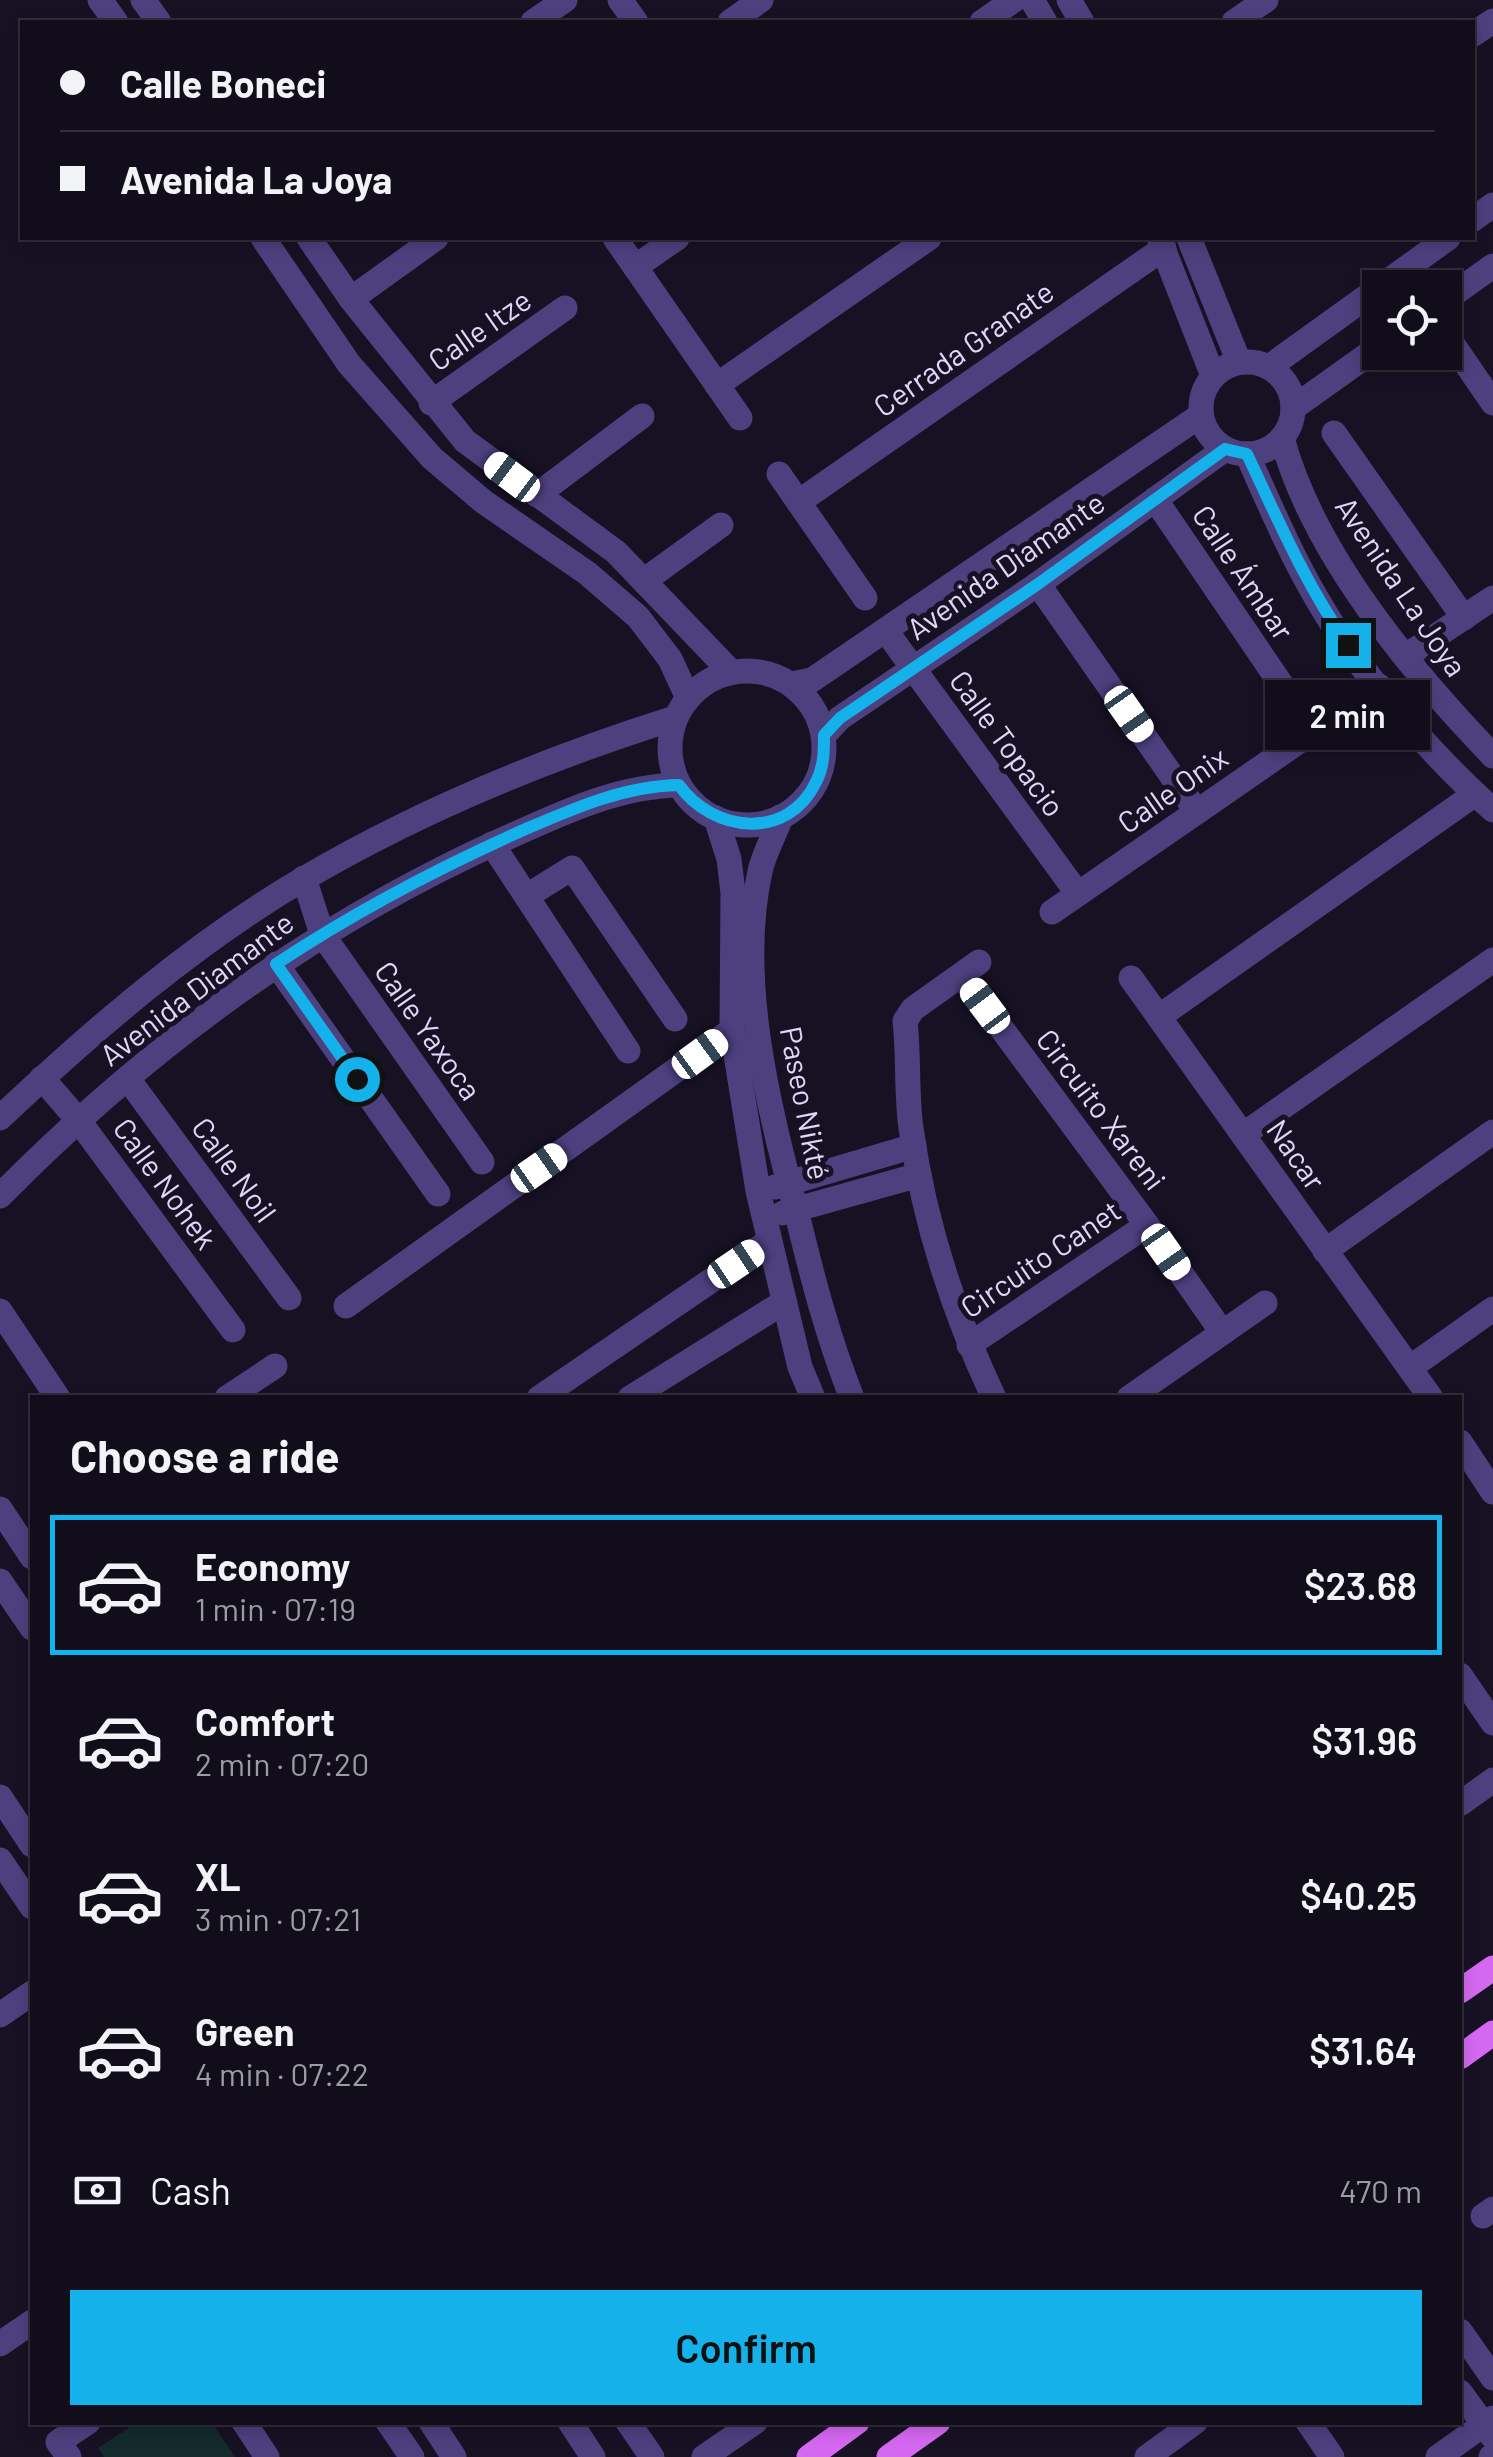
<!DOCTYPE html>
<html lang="en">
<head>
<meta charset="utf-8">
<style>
	body { margin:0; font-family:Barlow,sans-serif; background:#1a1624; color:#f1f3f6; height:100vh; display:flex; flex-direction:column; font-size:38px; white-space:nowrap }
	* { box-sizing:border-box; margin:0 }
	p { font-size:32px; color:#9c9ca3 }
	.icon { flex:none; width:55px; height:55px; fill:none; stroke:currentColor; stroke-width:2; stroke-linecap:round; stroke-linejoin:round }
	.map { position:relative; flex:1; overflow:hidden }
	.panel { position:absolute; left:30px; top:1395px; width:1432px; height:1030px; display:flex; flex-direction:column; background:#110d1b; border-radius:0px; box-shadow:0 5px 15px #0003,0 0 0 2px #302d3a }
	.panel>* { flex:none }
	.banner { position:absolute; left:20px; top:20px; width:1455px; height:220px; border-radius:0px; box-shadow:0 5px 15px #0003,0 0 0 2px #302d3a; display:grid; align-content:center; height:220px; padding:0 40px; background:#110d1b }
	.controls { position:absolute; left:1362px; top:270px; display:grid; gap:20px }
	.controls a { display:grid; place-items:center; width:100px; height:100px; border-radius:0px; background:#110d1b; box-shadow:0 5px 15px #0003,0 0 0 2px #302d3a; font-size:50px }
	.end { position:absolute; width:45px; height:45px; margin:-22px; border:12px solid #15b1ea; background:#111; box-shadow:0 0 0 5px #111 }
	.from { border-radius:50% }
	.bubble { position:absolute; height:70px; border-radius:0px; background:#110d1b; box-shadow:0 5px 15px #0003,0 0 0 2px #302d3a; font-size:32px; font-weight:600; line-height:70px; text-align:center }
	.car { position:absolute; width:30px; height:60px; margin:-30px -15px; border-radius:12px; box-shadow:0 0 8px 2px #0007; background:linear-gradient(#fff 24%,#345 0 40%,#fff 0 76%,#345 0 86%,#fff 0) }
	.banner b { display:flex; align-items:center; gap:35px; height:95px; font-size:38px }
	.banner b+b { border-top:2px solid #302d3a }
	.banner i { width:25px; height:25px; background:#f1f3f6 }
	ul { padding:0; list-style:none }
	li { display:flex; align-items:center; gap:30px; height:140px; margin:0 20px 15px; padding:0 20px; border:5px solid transparent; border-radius:0px }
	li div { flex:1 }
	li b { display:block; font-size:38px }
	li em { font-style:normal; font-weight:600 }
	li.active { border-color:#15b1ea }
	li>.icon { width:90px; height:90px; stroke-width:1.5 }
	h2 { padding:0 40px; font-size:45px; line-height:120px }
	.pay { display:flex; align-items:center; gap:25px; height:110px; padding:0 40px; font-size:38px }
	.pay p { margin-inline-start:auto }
	.button { display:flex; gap:20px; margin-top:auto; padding:20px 40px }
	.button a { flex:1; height:115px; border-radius:0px; background:#15b1ea; color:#111; font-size:40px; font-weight:600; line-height:115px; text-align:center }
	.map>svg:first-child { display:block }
	.green { fill:#142a2d }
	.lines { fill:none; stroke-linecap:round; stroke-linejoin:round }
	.minor { stroke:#4d407f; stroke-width:25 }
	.tertiary { stroke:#4d407f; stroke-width:25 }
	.primary { stroke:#d568f1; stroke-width:25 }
	.route { stroke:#15b1ea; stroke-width:12 }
	.labels { text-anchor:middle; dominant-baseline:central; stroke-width:10; stroke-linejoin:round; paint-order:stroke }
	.street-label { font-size:30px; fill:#e1d7fb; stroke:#171124 }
</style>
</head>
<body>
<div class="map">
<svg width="1493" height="2457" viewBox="0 0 1493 2457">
	<rect width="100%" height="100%" fill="#171124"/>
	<!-- green -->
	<path class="green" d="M136 2423H212L235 2457H104L98 2448Z"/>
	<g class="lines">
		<!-- minor -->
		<g class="minor">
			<path d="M100 0 116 22"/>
			<path d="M143 0 159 22"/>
			<path d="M620 0 636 22"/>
			<path d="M533 22 565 0"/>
			<path d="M730 22 761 0"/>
			<path d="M982 22 1014 0"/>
			<path d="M1234 22 1266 0"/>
			<path d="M1472 35 1493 21"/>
			<path d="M1472 220 1493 205"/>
			<path d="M263 238 349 364 432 458 484 502 587 573 638 617 670 659 688 698"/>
			<path d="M309 238 351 299 465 441 616 552 731 672"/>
			<path d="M615 238 740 418"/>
			<path d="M635 267 677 238"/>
			<path d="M351 299 436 238"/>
			<path d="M1445 300 1493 266"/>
			<path d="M1445 333 1493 403"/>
			<path d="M1269 367 1448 238"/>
			<path d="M717 385 929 238"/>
			<path d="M431 403 565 308"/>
			<path d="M1293 408 1380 346"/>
			<path d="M1334 433 1464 618"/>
			<path d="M779 474 865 598"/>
			<path d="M537 495 642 416"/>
			<path d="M1155 499 1313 731"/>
			<path d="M800 501 1164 248"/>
			<path d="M645 580 721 525"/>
			<path d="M1038 584 1197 812"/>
			<path d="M886 631 1078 894"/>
			<path d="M1406 656 1493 598"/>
			<path d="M791 684 812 680 1201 415"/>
			<path d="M824 735 840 718 1038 584 1225 449"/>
			<path d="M781 817C775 833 766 850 761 867 735 977 769 1108 797 1214 812 1276 828 1338 852 1398"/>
			<path d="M716 818 729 859 733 893 732 1030 758 1191 800 1367 813 1398"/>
			<path d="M492 844 628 1051"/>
			<path d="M304 878 322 934 482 1162"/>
			<path d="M527 896 572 868 675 1019"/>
			<path d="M1052 912 1379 686"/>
			<path d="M979 962 913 1009 905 1021C909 1056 906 1092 911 1128 924 1222 953 1311 994 1398"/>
			<path d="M276 964 438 1194"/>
			<path d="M962 975 1147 1225 1222 1332"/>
			<path d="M1131 978 1431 1398"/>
			<path d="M1160 1016 1475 794"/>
			<path d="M42 1078 79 1121 233 1330"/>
			<path d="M128 1079 289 1298"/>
			<path d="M1244 1134 1493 960"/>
			<path d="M775 1187 914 1146"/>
			<path d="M783 1213 919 1175"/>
			<path d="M1325 1251 1493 1132"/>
			<path d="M346 1306 732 1030"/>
			<path d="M0 1311 58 1398"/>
			<path d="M969 1345 1147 1225"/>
			<path d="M1411 1367 1493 1309"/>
			<path d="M227 1398 275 1366"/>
			<path d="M539 1398 769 1241"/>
			<path d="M630 1398 784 1302"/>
			<path d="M1129 1398 1265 1303"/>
			<path d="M1460 1442 1493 1492"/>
			<path d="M0 1509 32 1557"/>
			<path d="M0 1581 32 1628"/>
			<path d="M1460 1675 1493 1723"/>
			<path d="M0 1797 32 1845"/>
			<path d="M1460 1804 1493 1780"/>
			<path d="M0 1860 32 1907"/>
			<path d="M0 2015 32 1993"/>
			<path d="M1483 2216 1493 2209"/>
			<path d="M1460 2331 1493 2378"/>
			<path d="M0 2344 32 2322"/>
			<path d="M1460 2392 1492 2436"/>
			<path d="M244 2422 267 2457"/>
			<path d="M388 2422 412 2457"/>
			<path d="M431 2422 454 2457"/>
			<path d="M570 2422 593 2457"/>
			<path d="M628 2422 652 2457"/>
			<path d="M1308 2422 1332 2457"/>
			<path d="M69 2457 58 2442 88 2422"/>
			<path d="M704 2457 755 2422"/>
			<path d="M1147 2457 1195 2422"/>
			<path d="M1438 2457 1493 2418"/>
			<path d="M1491 2457 1493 2456"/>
		</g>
		<!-- tertiary -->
		<g class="tertiary">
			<path d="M1032 0 1045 22"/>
			<path d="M1069 0 1082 22"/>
			<path d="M1159 238 1213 376"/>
			<path d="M1189 238 1239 362"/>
			<circle cx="1247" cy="408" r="46"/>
			<path d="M1282 438C1313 553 1411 671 1493 756"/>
			<path d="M1247 454C1269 503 1290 553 1317 599 1359 672 1430 754 1493 810"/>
			<circle cx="747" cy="748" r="77"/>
			<path d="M0 1118C92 1031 195 942 305 878 421 810 548 758 675 718"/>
			<path d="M0 1196C148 1046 319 921 513 835 566 811 620 786 679 785"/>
		</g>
		<!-- primary -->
		<g class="primary">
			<path d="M1460 1991 1493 1968"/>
			<path d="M1460 2057 1493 2033"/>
			<path d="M809 2457 857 2422"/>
			<path d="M889 2457 938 2422"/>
		</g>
	</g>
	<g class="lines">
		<!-- route -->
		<path class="route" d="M357 1079 276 964C353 913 434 870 519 832 570 810 622 786 679 785 713 833 788 841 816 782 824 767 824 751 824 735L840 718 1038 584 1225 449 1247 454C1278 520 1306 585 1348 645"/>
	</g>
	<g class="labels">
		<!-- street labels -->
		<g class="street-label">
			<text transform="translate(479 329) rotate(-35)">Calle Itze</text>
			<text transform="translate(963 348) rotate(-35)">Cerrada Granate</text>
			<text transform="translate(1005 565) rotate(-35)">Avenida Diamante</text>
			<text transform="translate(1244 572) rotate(56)">Calle Ámbar</text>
			<text transform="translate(1402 586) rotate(56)">Avenida La Joya</text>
			<text transform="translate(1008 743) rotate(54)">Calle Topacio</text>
			<text transform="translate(1172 789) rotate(-35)">Calle Onix</text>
			<text transform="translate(196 988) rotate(-37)">Avenida Diamante</text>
			<text transform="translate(429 1030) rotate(55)">Calle Yaxoca</text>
			<text transform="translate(806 1103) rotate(79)">Paseo Nikté</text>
			<text transform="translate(1102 1109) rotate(53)">Circuito Xareni</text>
			<text transform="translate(1297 1154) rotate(55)">Nacar</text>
			<text transform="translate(235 1169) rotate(54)">Calle Noil</text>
			<text transform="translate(166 1183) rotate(54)">Calle Nohek</text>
			<text transform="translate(1040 1258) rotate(-34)">Circuito Canet</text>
		</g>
	</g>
</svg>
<div class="controls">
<a><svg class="icon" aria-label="locate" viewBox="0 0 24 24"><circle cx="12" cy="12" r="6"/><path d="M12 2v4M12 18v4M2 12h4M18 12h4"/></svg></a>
</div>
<i class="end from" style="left:357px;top:1079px"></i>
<i class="end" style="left:1348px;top:645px"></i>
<div class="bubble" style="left:1265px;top:680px;width:165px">2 min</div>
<i class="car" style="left:512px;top:477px;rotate:307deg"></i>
<i class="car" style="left:1129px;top:714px;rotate:145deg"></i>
<i class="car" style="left:985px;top:1006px;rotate:323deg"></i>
<i class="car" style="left:700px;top:1054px;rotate:54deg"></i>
<i class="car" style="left:539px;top:1168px;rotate:55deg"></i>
<i class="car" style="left:1166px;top:1252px;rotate:145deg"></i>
<i class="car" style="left:736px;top:1264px;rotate:56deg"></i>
<div class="banner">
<b><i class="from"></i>Calle Boneci</b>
<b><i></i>Avenida La Joya</b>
</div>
<section class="panel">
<h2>Choose a ride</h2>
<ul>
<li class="active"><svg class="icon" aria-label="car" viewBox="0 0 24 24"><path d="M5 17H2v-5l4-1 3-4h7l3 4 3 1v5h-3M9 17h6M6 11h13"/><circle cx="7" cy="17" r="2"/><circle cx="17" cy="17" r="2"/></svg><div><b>Economy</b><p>1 min · 07:19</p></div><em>$23.68</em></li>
<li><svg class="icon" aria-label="car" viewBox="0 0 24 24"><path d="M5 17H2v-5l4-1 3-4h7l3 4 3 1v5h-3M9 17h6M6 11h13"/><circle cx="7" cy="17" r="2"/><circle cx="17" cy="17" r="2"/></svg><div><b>Comfort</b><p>2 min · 07:20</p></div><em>$31.96</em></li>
<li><svg class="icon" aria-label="car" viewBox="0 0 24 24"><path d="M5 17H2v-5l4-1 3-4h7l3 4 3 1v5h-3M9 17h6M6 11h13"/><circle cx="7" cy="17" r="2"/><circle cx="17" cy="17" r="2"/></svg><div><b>XL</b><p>3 min · 07:21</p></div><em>$40.25</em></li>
<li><svg class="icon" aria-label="car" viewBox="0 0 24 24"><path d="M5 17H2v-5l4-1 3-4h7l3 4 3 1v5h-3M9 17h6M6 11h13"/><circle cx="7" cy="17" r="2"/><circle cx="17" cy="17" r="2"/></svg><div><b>Green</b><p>4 min · 07:22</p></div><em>$31.64</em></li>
</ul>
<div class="pay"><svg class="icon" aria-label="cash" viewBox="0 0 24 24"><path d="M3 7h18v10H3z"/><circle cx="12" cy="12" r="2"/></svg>Cash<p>470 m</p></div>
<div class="button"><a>Confirm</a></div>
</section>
</div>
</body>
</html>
